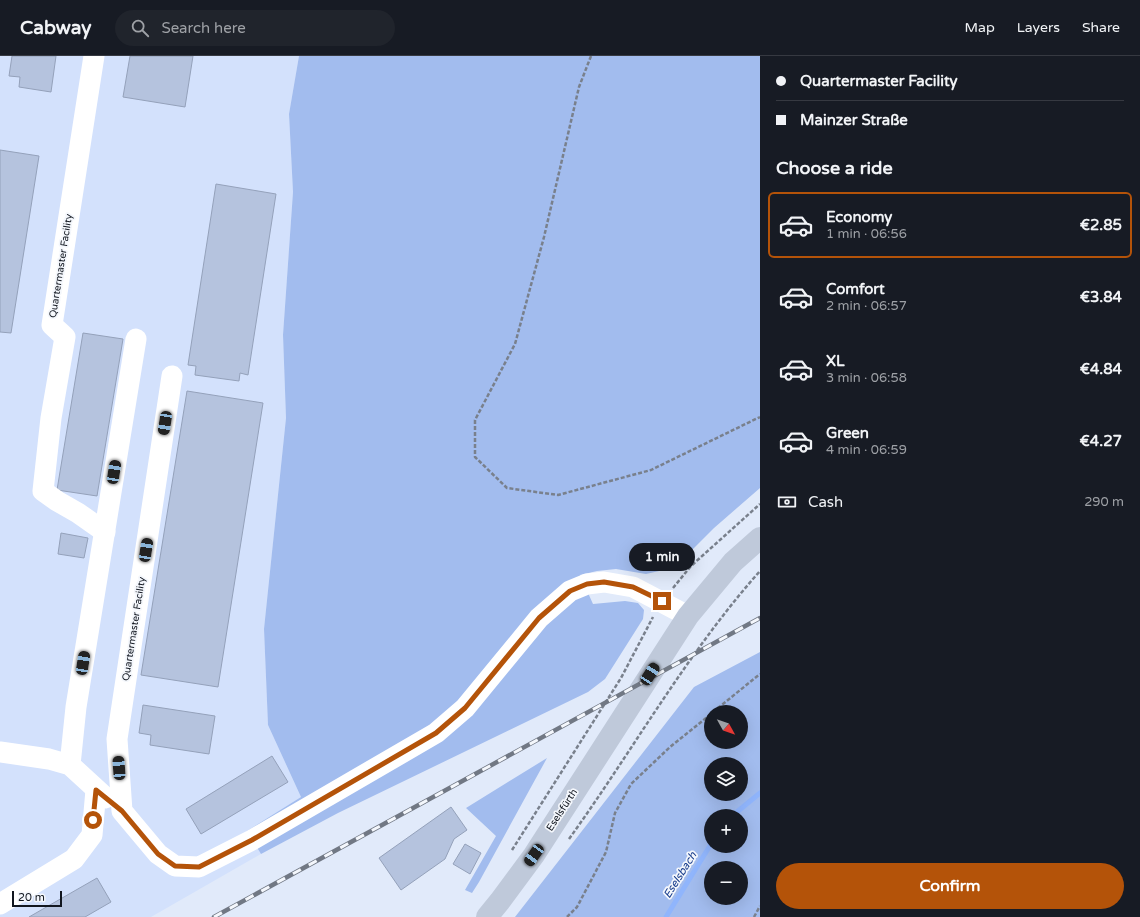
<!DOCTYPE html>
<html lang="en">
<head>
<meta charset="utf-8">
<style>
	body { margin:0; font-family:"Varela Round",sans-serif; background:#20242c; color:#f1f3f6; height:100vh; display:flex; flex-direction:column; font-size:15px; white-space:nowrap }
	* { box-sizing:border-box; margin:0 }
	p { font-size:13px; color:#9ea1a6 }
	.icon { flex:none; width:22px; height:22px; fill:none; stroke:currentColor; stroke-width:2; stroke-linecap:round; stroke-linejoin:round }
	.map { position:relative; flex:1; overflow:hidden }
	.side { display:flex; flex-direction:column; background:#171b24; width:380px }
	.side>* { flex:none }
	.banner { display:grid; align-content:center; height:88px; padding:0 16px; background:#171b24 }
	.needle { width:26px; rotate:130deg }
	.buttons { position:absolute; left:704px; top:649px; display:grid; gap:8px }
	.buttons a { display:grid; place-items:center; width:44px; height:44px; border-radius:50%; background:#171b24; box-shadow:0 4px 16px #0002; font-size:20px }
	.scale { position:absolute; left:12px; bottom:10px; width:50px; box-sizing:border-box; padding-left:4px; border:2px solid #11161f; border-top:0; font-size:11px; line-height:14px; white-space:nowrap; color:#11161f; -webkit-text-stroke:3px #f4f7fc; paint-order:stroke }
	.end { position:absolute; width:18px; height:18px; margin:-9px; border:5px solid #b45309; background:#fff; box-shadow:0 0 0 2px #fff }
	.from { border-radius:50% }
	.bubble { position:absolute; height:28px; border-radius:14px; background:#171b24; box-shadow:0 4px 16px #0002; font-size:13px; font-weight:800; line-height:28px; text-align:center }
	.car { position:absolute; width:12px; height:24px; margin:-12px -6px; border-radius:5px; box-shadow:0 0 3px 1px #0007; background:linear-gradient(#222 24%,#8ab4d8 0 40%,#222 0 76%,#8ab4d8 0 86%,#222 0) }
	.banner b { display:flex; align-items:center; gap:14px; height:38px; font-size:15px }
	.banner b+b { border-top:1px solid #363941 }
	.banner i { width:10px; height:10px; background:#f1f3f6 }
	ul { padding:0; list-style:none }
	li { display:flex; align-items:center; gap:12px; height:66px; margin:0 8px 6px; padding:0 8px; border:2px solid transparent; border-radius:6px }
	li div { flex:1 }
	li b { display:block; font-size:15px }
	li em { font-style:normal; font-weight:800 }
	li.active { border-color:#b45309 }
	li>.icon { width:36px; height:36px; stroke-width:1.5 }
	h2 { padding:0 16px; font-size:18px; line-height:48px }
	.pay { display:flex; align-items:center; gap:10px; height:44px; padding:0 16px; font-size:15px }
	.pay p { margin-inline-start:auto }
	.primary-button { display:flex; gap:8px; margin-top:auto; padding:8px 16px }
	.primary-button a { flex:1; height:46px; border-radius:24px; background:#b45309; color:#fff; font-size:16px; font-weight:800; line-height:46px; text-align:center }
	header { display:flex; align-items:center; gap:24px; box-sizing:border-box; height:56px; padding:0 20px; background:#171b24; border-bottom:1px solid #363941 }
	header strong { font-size:19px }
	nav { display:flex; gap:22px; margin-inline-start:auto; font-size:14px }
	.search { width:280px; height:36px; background:#20242c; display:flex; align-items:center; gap:10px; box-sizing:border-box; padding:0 14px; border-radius:22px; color:#9ea1a6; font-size:15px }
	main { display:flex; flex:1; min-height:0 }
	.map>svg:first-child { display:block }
	.built { fill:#d3e1fc }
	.green { fill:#a2bcee; fill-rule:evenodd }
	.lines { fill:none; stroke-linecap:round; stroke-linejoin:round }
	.stream { stroke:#90b5fc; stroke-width:5 }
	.building { fill:#b5c3de; stroke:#94a1ba }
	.path { stroke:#79808c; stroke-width:2.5; stroke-dasharray:4 2; stroke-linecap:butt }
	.minor { stroke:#fff; stroke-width:21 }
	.major { stroke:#bfc9da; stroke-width:22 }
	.rail-casing { stroke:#717884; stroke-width:4.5 }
	.rail { stroke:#f4f7fc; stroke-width:3; stroke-dasharray:9; stroke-linecap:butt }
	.route { stroke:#b45309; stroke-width:5 }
	.labels { text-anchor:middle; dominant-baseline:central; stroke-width:3.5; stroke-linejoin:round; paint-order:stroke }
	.street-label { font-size:10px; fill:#11161f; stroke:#f4f7fc }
	.water-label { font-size:11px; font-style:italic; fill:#163b8b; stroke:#f4f7fc }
</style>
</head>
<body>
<header>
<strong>Cabway</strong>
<div class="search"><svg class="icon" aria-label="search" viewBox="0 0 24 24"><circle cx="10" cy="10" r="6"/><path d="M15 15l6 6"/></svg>Search here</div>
<nav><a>Map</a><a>Layers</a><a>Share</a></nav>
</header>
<main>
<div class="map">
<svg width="760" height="861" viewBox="0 0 760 861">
	<rect width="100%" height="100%" fill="#e1eafa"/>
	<!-- built -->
	<path class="built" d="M0 0H299L289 58 293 136 283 279 286 362 264 573 268 669 301 741 247 775 261 798 151 861H0Z"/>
	<!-- green -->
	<g class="green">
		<path d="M299 0H760V432L714 472 683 503 668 513 646 518 616 513 597 515 580 519 593 548 625 545 638 547 644 554 643 563 605 623 588 636 338 757 261 798 247 775 301 741 268 669 264 573 286 362 283 279 293 136 289 58Z"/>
		<path d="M760 596V861H515L694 631ZM711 656H741V686H711ZM711 708H741V738H711ZM711 760H741V790H711ZM711 812H741V842H711Z"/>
		<path d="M547 702 479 826 472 837 465 834 496 780 466 752Z"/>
	</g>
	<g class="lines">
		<!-- stream -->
		<g class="stream">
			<path d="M732 760 760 737"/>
			<path d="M666 861 711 788"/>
		</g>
	</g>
	<!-- building -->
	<g class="building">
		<path d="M12 0H56L51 36 19 31 20 21 9 20Z"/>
		<path d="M130 0H193L185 51 123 41Z"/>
		<path d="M0 94 39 100 11 277 0 276Z"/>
		<path d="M216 128 276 138 248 319 240 317 239 325 195 319 196 310 188 309Z"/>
		<path d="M83 277 123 283 97 440 57 434Z"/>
		<path d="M187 335 263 347 218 631 141 619Z"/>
		<path d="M61 477 88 482 84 502 58 498Z"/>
		<path d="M143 649 215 660 209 698 150 689 151 679 139 677Z"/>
		<path d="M272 700 288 726 201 778 186 753Z"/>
		<path d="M451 751 467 774 454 783 445 803 401 834 379 802Z"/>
		<path d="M465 788 481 797 470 818 453 808Z"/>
		<path d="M97 822 111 846 85 861H29Z"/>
	</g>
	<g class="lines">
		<!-- path -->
		<g class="path">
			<path d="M591 0 579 31 544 181 515 288 475 364V401L507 432 558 439 651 414 760 361"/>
			<path d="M673 532 691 510 760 448"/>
			<path d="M713 656 760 618"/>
			<path d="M569 783C633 694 687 597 760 515"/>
			<path d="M512 794 621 622 653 561"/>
			<path d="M567 861 577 851 606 796 615 757 631 728 670 691 711 658"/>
			<path d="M754 861 760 850"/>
		</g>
		<!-- minor -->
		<g class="minor">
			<path d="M94 0 52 269 65 281 51 362 43 435 57 445 78 457 105 476"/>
			<path d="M172 320 117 683 122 755 158 798 175 810 199 811 252 784 436 677 465 652 539 562 570 535 587 528 604 526 633 531 688 560"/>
			<path d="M0 696 49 703 70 709 106 742"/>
			<path d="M70 709 76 651 136 283"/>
			<path d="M0 848 74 803 92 779 96 734"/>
		</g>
		<!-- major -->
		<path class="major" d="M487 861 500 845 534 799 688 560 733 506 760 482"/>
		<defs>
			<path id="rail" d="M214 861 760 562"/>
		</defs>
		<!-- rail casing -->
		<use href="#rail" class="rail-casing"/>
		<!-- rail -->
		<use href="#rail" class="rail"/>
	</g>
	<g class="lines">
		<!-- route -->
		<path class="route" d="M93 764 96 734 122 755 158 798 175 810 199 811 252 784 436 677 465 652 539 562 570 535 587 528 604 526 633 531 662 545"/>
	</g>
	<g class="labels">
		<!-- street labels -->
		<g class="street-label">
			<text transform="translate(61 210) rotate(-81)">Quartermaster Facility</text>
			<text transform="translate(134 573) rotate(-81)">Quartermaster Facility</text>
			<text transform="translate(562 754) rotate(-57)">Eselsfürth</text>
		</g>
		<!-- water labels -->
		<g class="water-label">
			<text transform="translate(680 819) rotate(-58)">Eselsbach</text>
		</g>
	</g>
</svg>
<div class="buttons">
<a><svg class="needle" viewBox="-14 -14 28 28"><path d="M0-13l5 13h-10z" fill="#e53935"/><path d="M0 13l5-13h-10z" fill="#9ea1a6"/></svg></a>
<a><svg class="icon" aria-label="layers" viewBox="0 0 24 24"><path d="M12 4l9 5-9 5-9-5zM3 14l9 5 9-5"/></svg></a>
<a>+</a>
<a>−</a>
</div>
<div class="scale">20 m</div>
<i class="end from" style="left:93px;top:764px"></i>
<i class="end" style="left:662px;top:545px"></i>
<div class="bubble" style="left:629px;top:487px;width:66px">1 min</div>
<i class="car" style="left:165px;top:367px;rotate:189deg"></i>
<i class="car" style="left:114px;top:416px;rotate:9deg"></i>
<i class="car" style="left:146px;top:494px;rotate:9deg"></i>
<i class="car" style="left:83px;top:607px;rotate:9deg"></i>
<i class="car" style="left:650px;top:618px;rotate:33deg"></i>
<i class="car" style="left:119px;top:712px;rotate:356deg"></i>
<i class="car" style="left:534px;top:799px;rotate:216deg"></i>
</div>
<section class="side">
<div class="banner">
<b><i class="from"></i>Quartermaster Facility</b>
<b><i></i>Mainzer Straße</b>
</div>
<h2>Choose a ride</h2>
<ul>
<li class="active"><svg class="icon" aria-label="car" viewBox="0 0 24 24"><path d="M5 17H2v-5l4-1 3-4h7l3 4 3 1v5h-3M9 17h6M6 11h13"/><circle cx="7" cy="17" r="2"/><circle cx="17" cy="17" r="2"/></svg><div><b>Economy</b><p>1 min · 06:56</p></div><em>€2.85</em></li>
<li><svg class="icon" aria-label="car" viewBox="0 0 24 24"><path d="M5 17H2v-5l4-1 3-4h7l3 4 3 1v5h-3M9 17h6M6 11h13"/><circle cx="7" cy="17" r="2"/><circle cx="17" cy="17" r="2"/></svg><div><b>Comfort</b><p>2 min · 06:57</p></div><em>€3.84</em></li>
<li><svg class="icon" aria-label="car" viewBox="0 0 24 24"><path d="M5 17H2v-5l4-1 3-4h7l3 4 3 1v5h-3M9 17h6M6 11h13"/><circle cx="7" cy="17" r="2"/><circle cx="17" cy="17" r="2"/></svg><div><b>XL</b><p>3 min · 06:58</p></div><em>€4.84</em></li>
<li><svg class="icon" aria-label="car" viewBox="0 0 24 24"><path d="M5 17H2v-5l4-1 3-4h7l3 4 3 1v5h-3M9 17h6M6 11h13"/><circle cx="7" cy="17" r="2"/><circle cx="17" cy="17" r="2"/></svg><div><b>Green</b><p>4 min · 06:59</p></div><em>€4.27</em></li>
</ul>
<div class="pay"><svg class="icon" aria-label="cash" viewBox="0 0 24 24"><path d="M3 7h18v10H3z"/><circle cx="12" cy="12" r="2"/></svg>Cash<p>290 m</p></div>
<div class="primary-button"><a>Confirm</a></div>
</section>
</main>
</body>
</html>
